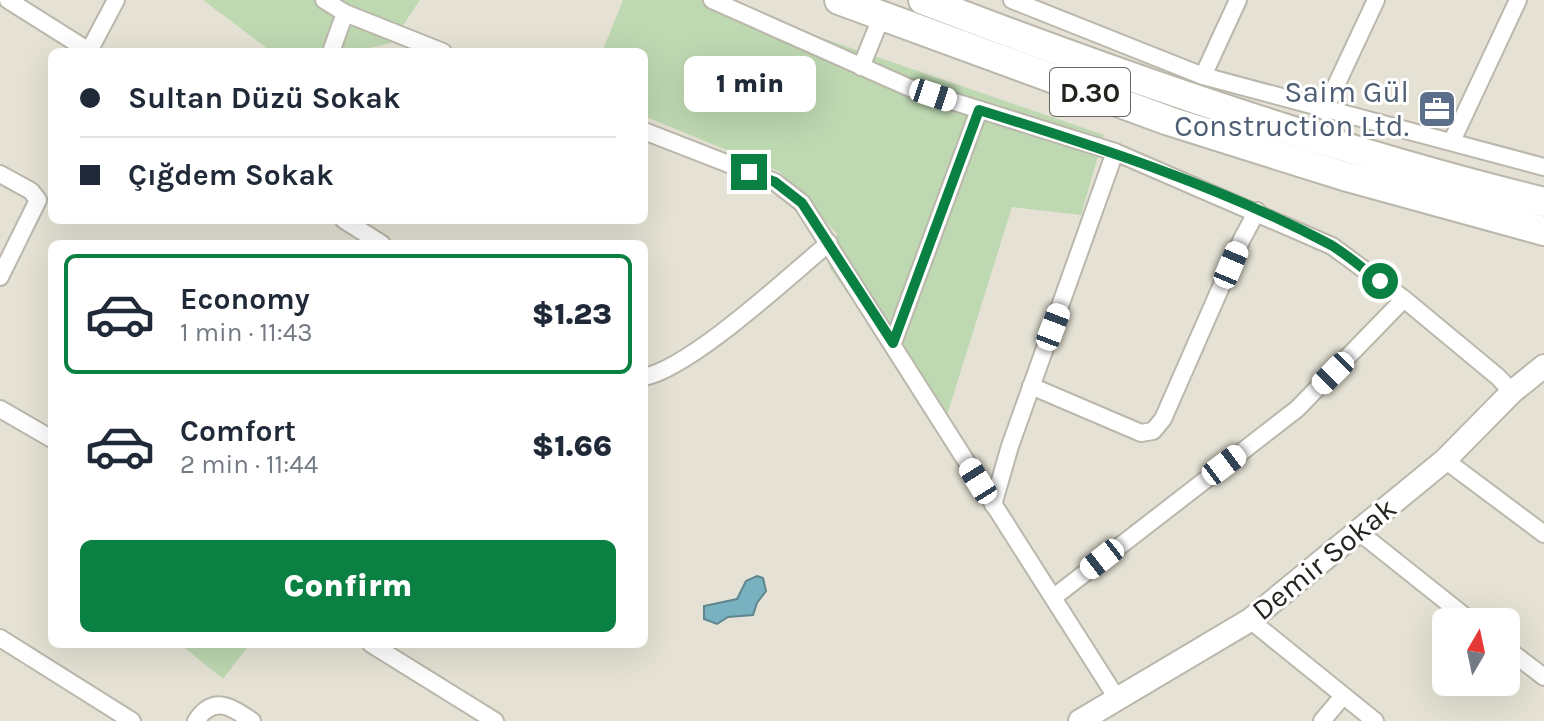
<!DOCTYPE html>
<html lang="en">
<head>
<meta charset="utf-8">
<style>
	body { margin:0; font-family:Karla,sans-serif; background:#f6f6f7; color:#1f2937; height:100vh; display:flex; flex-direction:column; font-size:30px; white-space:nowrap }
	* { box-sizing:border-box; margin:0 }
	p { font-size:26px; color:#747a83 }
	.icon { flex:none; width:44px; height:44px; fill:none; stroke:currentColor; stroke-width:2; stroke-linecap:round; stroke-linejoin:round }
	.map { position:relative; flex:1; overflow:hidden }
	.panel { position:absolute; left:48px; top:240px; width:600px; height:408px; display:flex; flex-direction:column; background:#fff; border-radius:12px; box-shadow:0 8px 32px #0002 }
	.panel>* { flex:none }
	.hud { position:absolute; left:48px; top:48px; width:600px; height:176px; border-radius:12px; box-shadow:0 8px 32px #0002; display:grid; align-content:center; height:176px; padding:0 32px; background:#fff }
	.needle { width:52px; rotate:9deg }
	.controls { position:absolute; left:1432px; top:608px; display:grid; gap:16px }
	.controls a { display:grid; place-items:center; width:88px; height:88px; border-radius:12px; background:#fff; box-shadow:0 8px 32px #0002; font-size:40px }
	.end { position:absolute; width:36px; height:36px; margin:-18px; border:10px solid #0b8043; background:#fff; box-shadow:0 0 0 4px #fff }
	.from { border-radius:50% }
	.bubble { position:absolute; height:56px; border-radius:12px; background:#fff; box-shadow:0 8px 32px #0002; font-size:26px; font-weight:800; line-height:56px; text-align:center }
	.car { position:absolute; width:24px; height:48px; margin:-24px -12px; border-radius:10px; box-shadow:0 0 6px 2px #0007; background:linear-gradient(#fff 24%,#345 0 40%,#fff 0 76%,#345 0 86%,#fff 0) }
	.hud b { display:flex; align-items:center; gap:28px; height:76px; font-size:30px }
	.hud b+b { border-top:2px solid #e0e1e3 }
	.hud i { width:20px; height:20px; background:#1f2937 }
	ul { padding:14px 0 0; list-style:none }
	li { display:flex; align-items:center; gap:24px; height:120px; margin:0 16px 12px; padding:0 16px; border:4px solid transparent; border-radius:12px }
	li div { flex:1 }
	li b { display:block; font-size:30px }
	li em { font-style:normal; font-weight:800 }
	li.on { border-color:#0b8043 }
	li>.icon { width:72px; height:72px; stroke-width:1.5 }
	.cta { display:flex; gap:16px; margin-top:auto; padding:16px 32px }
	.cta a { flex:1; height:92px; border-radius:12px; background:#0b8043; color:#fff; font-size:32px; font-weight:800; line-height:92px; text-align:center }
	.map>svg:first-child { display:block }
	.green { fill:#bed8b2 }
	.water { fill:#78b1bf; stroke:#5f868f; stroke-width:2 }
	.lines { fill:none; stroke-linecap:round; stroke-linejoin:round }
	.minor-casing { stroke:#bab7ab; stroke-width:20 }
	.tertiary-casing { stroke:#bab7ab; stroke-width:26 }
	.trunk-casing { stroke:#bab7ab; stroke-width:32 }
	.minor { stroke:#fff; stroke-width:16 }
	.tertiary { stroke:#fff; stroke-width:22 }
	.trunk { stroke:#fff; stroke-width:28 }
	.route { stroke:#0b8043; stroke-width:10 }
	.labels { text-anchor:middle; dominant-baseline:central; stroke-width:6; stroke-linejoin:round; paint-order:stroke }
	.shield { fill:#fff; stroke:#666562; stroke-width:2 }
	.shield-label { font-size:28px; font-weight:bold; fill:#24231e }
	.service-label { font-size:30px; fill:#4e5e75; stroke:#fff; text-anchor:end }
	.street-label { font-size:30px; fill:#24231e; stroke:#fff }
</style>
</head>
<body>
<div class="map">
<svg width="1544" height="721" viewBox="0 0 1544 721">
	<rect width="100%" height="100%" fill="#e5e2d5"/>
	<!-- green -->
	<g class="green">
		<path d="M203 0H420L391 43 352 52H272Z"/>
		<path d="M623 0H712L1104 135 1081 215 1012 207 943 428 829 267 837 234 780 172 644 116V52H602Z"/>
		<path d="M180 644H247L249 645 223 679Z"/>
	</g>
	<!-- water -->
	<path class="water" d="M757 576 763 578 766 591 757 603 753 615 728 617 717 624 704 619V606L737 599 746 581Z"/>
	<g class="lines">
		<defs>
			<g id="minor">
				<path d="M8 0 89 51 116 0"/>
				<path d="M324 0 345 13 443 52"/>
				<path d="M712 0 910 88 1115 152 1332 246 1404 299 1498 377 1512 392"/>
				<path d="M1012 0 1203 76 1544 167"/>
				<path d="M331 52 345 13"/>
				<path d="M861 67 881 18"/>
				<path d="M1203 76 1238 0"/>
				<path d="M1324 111 1376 0"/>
				<path d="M644 131 775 182 802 203 1118 700"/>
				<path d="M1452 141 1518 0"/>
				<path d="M0 174 31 191 38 200 0 277"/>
				<path d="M344 220 382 244"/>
				<path d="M893 343 979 110"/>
				<path d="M644 377C692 367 788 277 829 243"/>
				<path d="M1031 386 1141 433 1153 431 1163 419 1242 239 1257 211"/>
				<path d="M0 409 52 439"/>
				<path d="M1445 460 1544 534"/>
				<path d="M993 505 1010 446 1115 152"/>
				<path d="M1359 532 1472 622"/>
				<path d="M1054 597 1297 409 1404 299"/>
				<path d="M1250 620 1375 721"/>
				<path d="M0 638 132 721"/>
				<path d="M371 644 495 721"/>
				<path d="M1506 648 1544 677"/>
				<path d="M196 721C213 695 231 706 252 721"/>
				<path d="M1322 721 1343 696"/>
			</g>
			<path id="tertiary" d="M1080 721 1250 620 1445 460 1512 392 1544 366"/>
			<g id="trunk">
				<path d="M839 0 1169 121 1344 176 1544 231"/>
				<path d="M923 0C1126 78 1333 150 1544 202"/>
			</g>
		</defs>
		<!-- minor casing -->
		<use href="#minor" class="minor-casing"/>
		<!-- tertiary casing -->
		<use href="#tertiary" class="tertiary-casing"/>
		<!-- trunk casing -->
		<use href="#trunk" class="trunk-casing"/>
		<!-- minor -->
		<use href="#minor" class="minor"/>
		<!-- tertiary -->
		<use href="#tertiary" class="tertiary"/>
		<!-- trunk -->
		<use href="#trunk" class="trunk"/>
	</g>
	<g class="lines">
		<!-- route -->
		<path class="route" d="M749 172 775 182 802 203 893 343 979 110C1098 147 1220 186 1331 245 1348 255 1364 270 1380 281"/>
	</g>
	<!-- icons -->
	<defs>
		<symbol id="office-square" viewBox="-11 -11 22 22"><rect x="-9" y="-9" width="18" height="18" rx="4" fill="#5c6f8a" stroke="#fff"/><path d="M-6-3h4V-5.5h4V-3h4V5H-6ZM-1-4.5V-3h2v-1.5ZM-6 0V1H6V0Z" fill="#fff"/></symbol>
	</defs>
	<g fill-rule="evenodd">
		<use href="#office-square" x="1415" y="87" width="44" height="44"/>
	</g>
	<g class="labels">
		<!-- shield labels -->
		<rect class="shield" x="1050" y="68" width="80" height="48" rx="6"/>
		<g class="shield-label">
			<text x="1090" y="92">D.30</text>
		</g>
		<!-- service labels -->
		<g class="service-label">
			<text x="1409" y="92">Saim Gül<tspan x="1409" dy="34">Construction Ltd.</tspan></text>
		</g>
		<!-- street labels -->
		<g class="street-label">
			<text transform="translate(1324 559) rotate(-39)">Demir Sokak</text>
		</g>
	</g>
</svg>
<div class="controls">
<a><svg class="needle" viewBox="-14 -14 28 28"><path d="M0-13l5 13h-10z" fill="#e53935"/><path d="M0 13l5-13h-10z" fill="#747a83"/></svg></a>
</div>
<i class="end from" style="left:1380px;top:281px"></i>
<i class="end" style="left:749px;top:172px"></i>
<div class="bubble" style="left:684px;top:56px;width:132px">1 min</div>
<i class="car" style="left:933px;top:95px;rotate:108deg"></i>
<i class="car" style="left:1231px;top:265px;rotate:23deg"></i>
<i class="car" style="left:1053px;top:327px;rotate:21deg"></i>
<i class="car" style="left:1333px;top:373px;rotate:225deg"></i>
<i class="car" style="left:1224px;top:465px;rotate:53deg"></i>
<i class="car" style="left:978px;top:481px;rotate:328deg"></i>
<i class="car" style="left:1102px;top:559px;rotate:232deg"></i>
<div class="hud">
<b><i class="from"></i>Sultan Düzü Sokak</b>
<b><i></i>Çığdem Sokak</b>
</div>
<section class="panel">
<ul>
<li class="on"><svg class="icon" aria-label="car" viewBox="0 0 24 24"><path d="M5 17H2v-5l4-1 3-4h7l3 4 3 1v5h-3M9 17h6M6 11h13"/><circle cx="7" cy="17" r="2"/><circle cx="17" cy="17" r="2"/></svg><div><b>Economy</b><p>1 min · 11:43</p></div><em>$1.23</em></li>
<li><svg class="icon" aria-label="car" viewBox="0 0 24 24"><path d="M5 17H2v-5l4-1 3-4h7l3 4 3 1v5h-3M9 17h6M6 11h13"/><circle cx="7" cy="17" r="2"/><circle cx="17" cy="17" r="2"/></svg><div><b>Comfort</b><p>2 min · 11:44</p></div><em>$1.66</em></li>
</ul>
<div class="cta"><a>Confirm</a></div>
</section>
</div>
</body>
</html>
